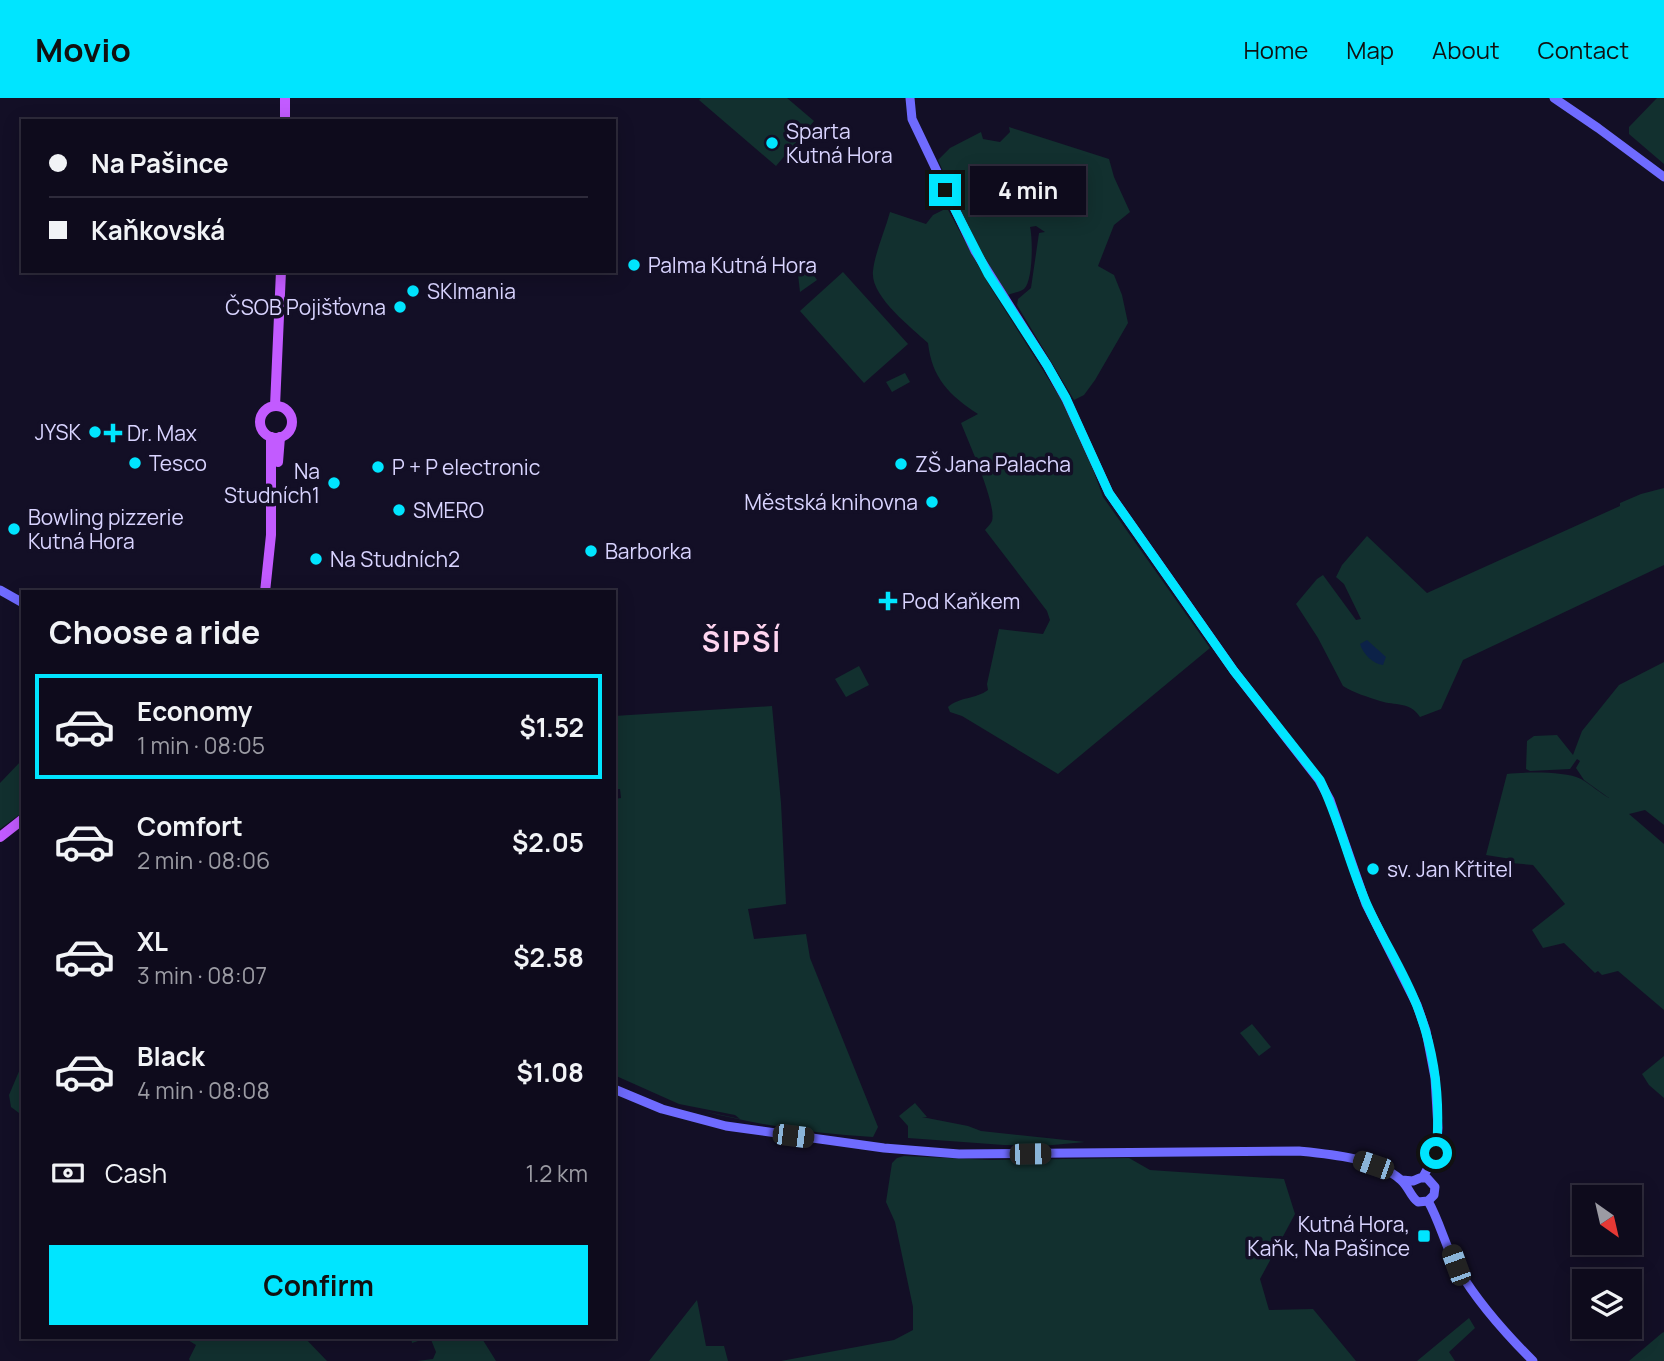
<!DOCTYPE html>
<html lang="en">
<head>
<meta charset="utf-8">
<style>
	body { margin:0; font-family:Manrope,sans-serif; background:#1c1929; color:#f1f3f6; height:100vh; display:flex; flex-direction:column; font-size:26px; white-space:nowrap }
	* { box-sizing:border-box; margin:0 }
	p { font-size:23px; color:#9b9ba3 }
	.icon { flex:none; width:38px; height:38px; fill:none; stroke:currentColor; stroke-width:2; stroke-linecap:round; stroke-linejoin:round }
	.map { position:relative; flex:1; overflow:hidden }
	.side { position:absolute; left:21px; top:492px; width:595px; height:749px; display:flex; flex-direction:column; background:#0e0b1c; border-radius:0px; box-shadow:0 4px 18px #0003,0 0 0 2px #2e2b3b }
	.side>* { flex:none }
	.banner { position:absolute; left:21px; top:21px; width:595px; height:154px; border-radius:0px; box-shadow:0 4px 18px #0003,0 0 0 2px #2e2b3b; display:grid; align-content:center; height:154px; padding:0 28px; background:#0e0b1c }
	.needle { width:46px; rotate:146deg }
	.controls { position:absolute; left:1572px; top:1087px; display:grid; gap:14px }
	.controls a { display:grid; place-items:center; width:70px; height:70px; border-radius:0px; background:#0e0b1c; box-shadow:0 4px 18px #0003,0 0 0 2px #2e2b3b; font-size:35px }
	.end { position:absolute; width:32px; height:32px; margin:-16px; border:9px solid #00e5ff; background:#111; box-shadow:0 0 0 4px #111 }
	.from { border-radius:50% }
	.bubble { position:absolute; height:49px; border-radius:0px; background:#0e0b1c; box-shadow:0 4px 18px #0003,0 0 0 2px #2e2b3b; font-size:23px; font-weight:700; line-height:49px; text-align:center }
	.car { position:absolute; width:21px; height:42px; margin:-21px -10px; border-radius:9px; box-shadow:0 0 5px 2px #0007; background:linear-gradient(#222 24%,#8ab4d8 0 40%,#222 0 76%,#8ab4d8 0 86%,#222 0) }
	.banner b { display:flex; align-items:center; gap:24px; height:66px; font-size:26px }
	.banner b+b { border-top:2px solid #2e2b3b }
	.banner i { width:18px; height:18px; background:#f1f3f6 }
	ul { padding:0; list-style:none }
	li { display:flex; align-items:center; gap:21px; height:105px; margin:0 14px 10px; padding:0 14px; border:4px solid transparent; border-radius:0px }
	li div { flex:1 }
	li b { display:block; font-size:26px }
	li em { font-style:normal; font-weight:700 }
	li.selected { border-color:#00e5ff }
	li>.icon { width:63px; height:63px; stroke-width:1.5 }
	h2 { padding:0 28px; font-size:32px; line-height:84px }
	.pay { display:flex; align-items:center; gap:18px; height:77px; padding:0 28px; font-size:26px }
	.pay p { margin-inline-start:auto }
	.action { display:flex; gap:14px; margin-top:auto; padding:14px 28px }
	.action a { flex:1; height:80px; border-radius:0px; background:#00e5ff; color:#111; font-size:28px; font-weight:700; line-height:80px; text-align:center }
	header { display:flex; align-items:center; gap:42px; box-sizing:border-box; height:98px; padding:0 35px; background:#00e5ff; color:#111 }
	header strong { font-size:33px }
	nav { display:flex; gap:38px; margin-inline-start:auto; font-size:24px }
	.map>svg:first-child { display:block }
	.green { fill:#12302f }
	.water { fill:#0c2248 }
	.lines { fill:none; stroke-linecap:round; stroke-linejoin:round }
	.secondary { stroke:#6f6bff; stroke-width:9 }
	.primary { stroke:#c25bff; stroke-width:10 }
	.route { stroke:#00e5ff; stroke-width:9 }
	.poi-dot { fill:#00e5ff; stroke:#130f26; stroke-width:2.5 }
	.labels { text-anchor:middle; dominant-baseline:central; stroke-width:7; stroke-linejoin:round; paint-order:stroke }
	.poi-label { font-size:21px; fill:#d9d4ff; stroke:#130f26; text-anchor:start }
	.district-label { font-size:28px; font-weight:bold; letter-spacing:2px; fill:#ffd6f0; stroke:#130f26 }
</style>
</head>
<body>
<header>
<strong>Movio</strong>
<nav><a>Home</a><a>Map</a><a>About</a><a>Contact</a></nav>
</header>
<div class="map">
<svg width="1664" height="1263" viewBox="0 0 1664 1263">
	<rect width="100%" height="100%" fill="#130f26"/>
	<!-- green -->
	<g class="green">
		<path d="M701 0H787L814 23 776 68 699 2Z"/>
		<path d="M1657 0H1664V66L1629 36V29Z"/>
		<path d="M1009 29 1109 61 1114 79 1130 114 1114 127 1098 168 1114 177 1122 197 1128 225 1095 282 1084 297 1074 302 1017 207 1018 201 1031 190 1039 135 1045 134 1036 128 1030 129C1033 141 1033 183 1024 191 1020 194 1013 195 1008 197L976 147 938 62 950 50 981 34 983 41 1000 44 1010 34Z"/>
		<path d="M947 110 989 187 1065 307 1086 352 1103 399 1210 550 1058 676 962 618 950 614 948 609C959 599 976 601 988 592L987 586 999 531 1043 536 1050 522 1047 513 985 432C987 429 990 427 992 423 997 406 968 343 961 325L978 316C949 297 932 280 928 245 911 229 870 198 873 173 875 154 885 133 890 114L926 126 933 117Z"/>
		<path d="M808 169 817 182 800 194 798 176Z"/>
		<path d="M843 174 908 246 864 285 800 213Z"/>
		<path d="M905 275 910 284 892 294 886 284Z"/>
		<path d="M1664 390V467L1463 562 1441 611 1420 619C1410 603 1395 608 1380 603 1368 599 1354 595 1343 588L1318 540 1296 506 1317 481 1323 477 1356 522 1361 521 1344 486 1336 479 1342 467 1367 438 1427 495 1620 408V405L1641 396Z"/>
		<path d="M1664 564V727L1645 712 1629 716 1664 746V912L1618 873 1602 877 1598 873 1595 875 1564 845 1543 850 1532 832 1565 806 1533 767 1511 765V761L1486 757 1507 676C1525 674 1565 673 1581 681 1591 687 1600 695 1609 700L1584 682 1576 670 1580 663 1577 661 1570 671 1530 673 1526 671 1527 643 1534 638 1557 637 1573 657 1582 633 1619 587Z"/>
		<path d="M859 568 869 587 846 599 835 581Z"/>
		<path d="M772 608 781 705 786 806 748 811 754 841 806 836 810 860 878 1029 873 1039C816 1036 759 1027 703 1013L740 1021 735 1017 679 1006 614 977V701L621 700 620 691H614V618Z"/>
		<path d="M23 661V714L0 731V685Z"/>
		<path d="M1252 926 1271 949 1259 958 1240 935Z"/>
		<path d="M1664 958V1000L1649 987 1642 976Z"/>
		<path d="M23 964V1018L11 1009 9 997Z"/>
		<path d="M915 1005 927 1019H922L968 1028 981 1033 1085 1044 1042 1048 1004 1047 908 1040V1028L899 1018Z"/>
		<path d="M904 1058 991 1062 1129 1060 1150 1072 1284 1081 1295 1116 1260 1181 1269 1212 1313 1211 1356 1263H781L894 1242 913 1232V1209L895 1124 886 1104 892 1065 897 1060Z"/>
		<path d="M697 1202 706 1248H724L728 1263H649Z"/>
		<path d="M1469 1220 1475 1230 1449 1254 1455 1263H1417Z"/>
		<path d="M1664 1234V1263H1629L1662 1235Z"/>
		<path d="M183 1239H304L327 1263H190L189 1261 196 1247Z"/>
		<path d="M411 1239H481L496 1263H417L433 1261 436 1254 430 1239 412 1245Z"/>
	</g>
	<!-- water -->
	<path class="water" d="M1367 542 1386 559 1383 567C1373 566 1363 556 1360 546Z"/>
	<g class="lines">
		<!-- secondary -->
		<g class="secondary">
			<path d="M910 0 912 21 975 153 1047 267 1066 301 1109 395 1234 573 1319 682 1330 702 1366 806 1417 907 1426 933 1435 980 1438 1030 1436 1055 1423 1079"/>
			<path d="M1554 0 1598 30 1664 79"/>
			<path d="M0 492 23 505"/>
			<path d="M614 991 662 1011 726 1028 884 1050 959 1056 1299 1053C1330 1056 1376 1060 1401 1082 1409 1089 1410 1098 1418 1104L1428 1103 1434 1097 1435 1089 1427 1080H1420L1413 1083 1402 1082"/>
			<path d="M1428 1103C1440 1124 1445 1148 1457 1169 1477 1204 1504 1234 1533 1263"/>
		</g>
		<!-- primary -->
		<g class="primary">
			<path d="M285 23V0"/>
			<path d="M275 308 281 173"/>
			<circle cx="276" cy="324" r="16"/>
			<path d="M278 364 280 339"/>
			<path d="M265 494 271 437V339"/>
			<path d="M0 739 23 721"/>
		</g>
	</g>
	<g class="lines">
		<!-- route -->
		<path class="route" d="M945 92 988 176 1047 267 1066 300 1109 395 1234 573 1320 682C1339 721 1348 762 1365 802 1380 838 1403 871 1417 908 1435 954 1441 1005 1436 1055"/>
	</g>
	<!-- markers -->
	<g class="poi-dot">
		<circle cx="772" cy="45" r="7"/>
		<circle cx="634" cy="167" r="7"/>
		<circle cx="413" cy="193" r="7"/>
		<circle cx="400" cy="209" r="7"/>
		<circle cx="95" cy="334" r="7"/>
		<path d="M109.5 324.5h7v7h7v7h-7v7h-7v-7h-7v-7h7z"/>
		<circle cx="135" cy="365" r="7"/>
		<circle cx="901" cy="366" r="7"/>
		<circle cx="378" cy="369" r="7"/>
		<circle cx="334" cy="385" r="7"/>
		<circle cx="932" cy="404" r="7"/>
		<circle cx="399" cy="412" r="7"/>
		<circle cx="14" cy="431" r="7"/>
		<circle cx="591" cy="453" r="7"/>
		<circle cx="316" cy="461" r="7"/>
		<path d="M884.5 492.5h7v7h7v7h-7v7h-7v-7h-7v-7h7z"/>
		<circle cx="1373" cy="771" r="7"/>
		<rect x="1417" y="1131" width="14" height="14" rx="3.5"/>
	</g>
	<g class="labels">
		<!-- poi labels -->
		<g class="poi-label">
			<text x="786" y="33">Sparta<tspan x="786" dy="24">Kutná Hora</tspan></text>
			<text x="648" y="167">Palma Kutná Hora</text>
			<text x="427" y="193">SKImania</text>
			<text x="386" y="209" text-anchor="end">ČSOB Pojišťovna</text>
			<text x="81" y="334" text-anchor="end">JYSK</text>
			<text x="127" y="335">Dr. Max</text>
			<text x="149" y="365">Tesco</text>
			<text x="915" y="366">ZŠ Jana Palacha</text>
			<text x="392" y="369">P + P electronic</text>
			<text x="320" y="373" text-anchor="end">Na<tspan x="320" dy="24">Studních1</tspan></text>
			<text x="918" y="404" text-anchor="end">Městská knihovna</text>
			<text x="413" y="412">SMERO</text>
			<text x="28" y="419">Bowling pizzerie<tspan x="28" dy="24">Kutná Hora</tspan></text>
			<text x="605" y="453">Barborka</text>
			<text x="330" y="461">Na Studních2</text>
			<text x="902" y="503">Pod Kaňkem</text>
			<text x="1387" y="771">sv. Jan Křtitel</text>
			<text x="1410" y="1126" text-anchor="end">Kutná Hora,<tspan x="1410" dy="24">Kaňk, Na Pašince</tspan></text>
		</g>
		<!-- district labels -->
		<g class="district-label">
			<text x="742" y="543">ŠIPŠÍ</text>
		</g>
	</g>
</svg>
<div class="controls">
<a><svg class="needle" viewBox="-14 -14 28 28"><path d="M0-13l5 13h-10z" fill="#e53935"/><path d="M0 13l5-13h-10z" fill="#9b9ba3"/></svg></a>
<a><svg class="icon" aria-label="layers" viewBox="0 0 24 24"><path d="M12 4l9 5-9 5-9-5zM3 14l9 5 9-5"/></svg></a>
</div>
<i class="end from" style="left:1436px;top:1055px"></i>
<i class="end" style="left:945px;top:92px"></i>
<div class="bubble" style="left:970px;top:68px;width:116px">4 min</div>
<i class="car" style="left:793px;top:1038px;rotate:97deg"></i>
<i class="car" style="left:1030px;top:1056px;rotate:89deg"></i>
<i class="car" style="left:1373px;top:1067px;rotate:289deg"></i>
<i class="car" style="left:1456px;top:1167px;rotate:340deg"></i>
<div class="banner">
<b><i class="from"></i>Na Pašince</b>
<b><i></i>Kaňkovská</b>
</div>
<section class="side">
<h2>Choose a ride</h2>
<ul>
<li class="selected"><svg class="icon" aria-label="car" viewBox="0 0 24 24"><path d="M5 17H2v-5l4-1 3-4h7l3 4 3 1v5h-3M9 17h6M6 11h13"/><circle cx="7" cy="17" r="2"/><circle cx="17" cy="17" r="2"/></svg><div><b>Economy</b><p>1 min · 08:05</p></div><em>$1.52</em></li>
<li><svg class="icon" aria-label="car" viewBox="0 0 24 24"><path d="M5 17H2v-5l4-1 3-4h7l3 4 3 1v5h-3M9 17h6M6 11h13"/><circle cx="7" cy="17" r="2"/><circle cx="17" cy="17" r="2"/></svg><div><b>Comfort</b><p>2 min · 08:06</p></div><em>$2.05</em></li>
<li><svg class="icon" aria-label="car" viewBox="0 0 24 24"><path d="M5 17H2v-5l4-1 3-4h7l3 4 3 1v5h-3M9 17h6M6 11h13"/><circle cx="7" cy="17" r="2"/><circle cx="17" cy="17" r="2"/></svg><div><b>XL</b><p>3 min · 08:07</p></div><em>$2.58</em></li>
<li><svg class="icon" aria-label="car" viewBox="0 0 24 24"><path d="M5 17H2v-5l4-1 3-4h7l3 4 3 1v5h-3M9 17h6M6 11h13"/><circle cx="7" cy="17" r="2"/><circle cx="17" cy="17" r="2"/></svg><div><b>Black</b><p>4 min · 08:08</p></div><em>$1.08</em></li>
</ul>
<div class="pay"><svg class="icon" aria-label="cash" viewBox="0 0 24 24"><path d="M3 7h18v10H3z"/><circle cx="12" cy="12" r="2"/></svg>Cash<p>1.2 km</p></div>
<div class="action"><a>Confirm</a></div>
</section>
</div>
</body>
</html>
